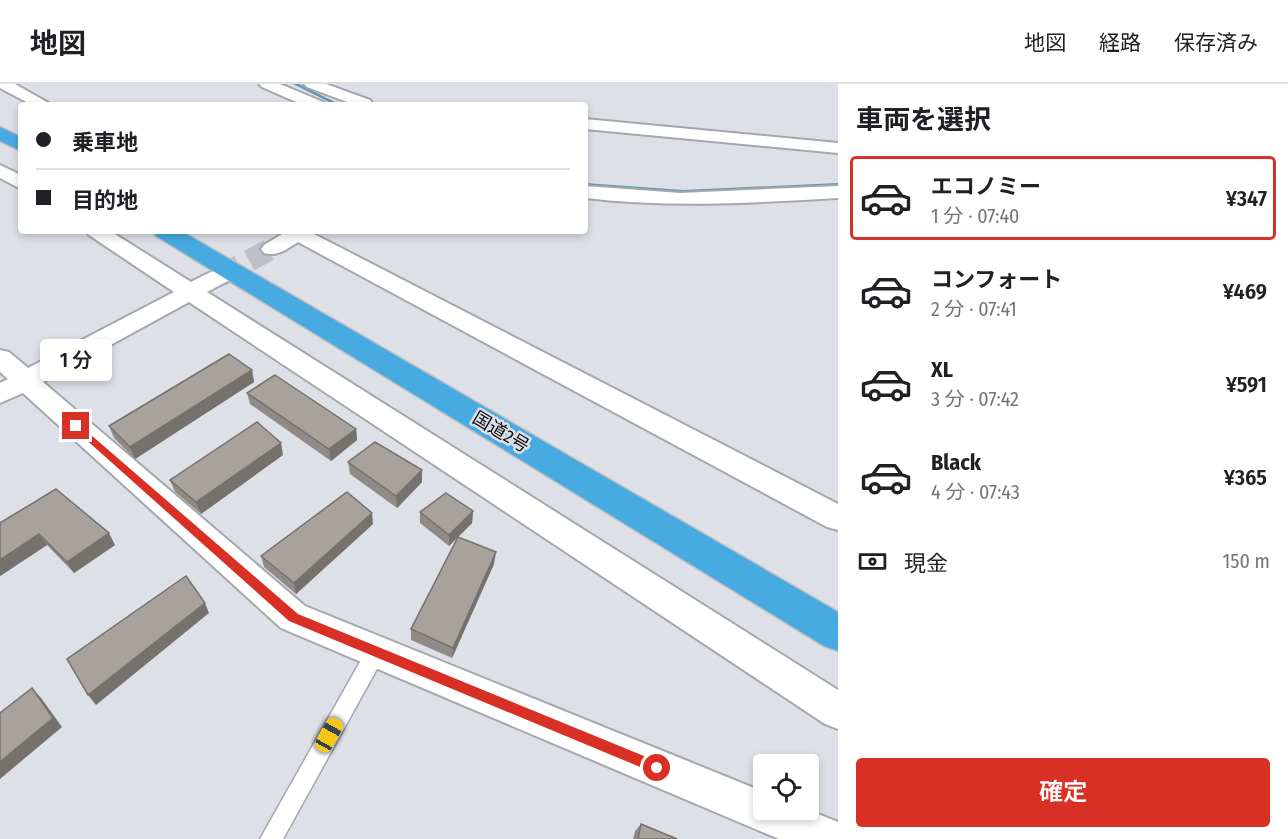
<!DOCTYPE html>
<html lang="ja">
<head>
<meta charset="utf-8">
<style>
	body { margin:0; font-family:"Fira Sans Condensed","Noto Sans JP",sans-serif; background:#f6f6f6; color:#202124; height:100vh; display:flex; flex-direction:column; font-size:22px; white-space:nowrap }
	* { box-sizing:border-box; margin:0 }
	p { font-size:20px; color:#757577 }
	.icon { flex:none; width:33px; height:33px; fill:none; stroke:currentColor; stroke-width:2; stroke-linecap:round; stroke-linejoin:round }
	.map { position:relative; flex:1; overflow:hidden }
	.panel { display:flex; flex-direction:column; background:#fff; width:450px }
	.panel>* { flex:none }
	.hud { position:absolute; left:18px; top:18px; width:570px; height:132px; border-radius:6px; box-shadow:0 3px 9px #0003; display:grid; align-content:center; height:132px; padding:0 18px; background:#fff }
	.buttons { position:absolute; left:753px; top:670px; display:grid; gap:12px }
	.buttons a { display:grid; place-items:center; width:66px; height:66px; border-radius:6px; background:#fff; box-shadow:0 3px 9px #0003; font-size:30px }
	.end { position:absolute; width:27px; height:27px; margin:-14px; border:8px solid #d93025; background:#fff; box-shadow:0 0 0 3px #fff }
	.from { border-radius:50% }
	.bubble { position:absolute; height:42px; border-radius:6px; background:#fff; box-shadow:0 3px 9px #0003; font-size:20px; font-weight:600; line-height:42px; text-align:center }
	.car { position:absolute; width:18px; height:36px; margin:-18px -9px; border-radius:8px; box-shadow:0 0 4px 2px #0007; background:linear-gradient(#f5c518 24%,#345 0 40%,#f5c518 0 76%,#345 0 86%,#f5c518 0) }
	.hud b { display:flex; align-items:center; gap:21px; height:57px; font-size:22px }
	.hud b+b { border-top:2px solid #e0e0e0 }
	.hud i { width:15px; height:15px; background:#202124 }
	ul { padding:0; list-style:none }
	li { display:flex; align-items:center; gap:18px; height:84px; margin:0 12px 9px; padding:0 6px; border:3px solid transparent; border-radius:6px }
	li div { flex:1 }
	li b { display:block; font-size:22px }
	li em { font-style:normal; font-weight:600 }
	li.active { border-color:#d93025 }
	li>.icon { width:54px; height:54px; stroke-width:1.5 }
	h2 { padding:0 18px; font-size:27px; line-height:72px }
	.pay { display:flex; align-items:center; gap:15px; height:66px; padding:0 18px; font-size:22px }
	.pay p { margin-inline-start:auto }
	.cta { display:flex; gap:12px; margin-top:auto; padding:12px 18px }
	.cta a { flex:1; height:69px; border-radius:6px; background:#d93025; color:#fff; font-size:24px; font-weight:600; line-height:69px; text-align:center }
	header { display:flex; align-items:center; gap:36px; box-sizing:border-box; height:84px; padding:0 30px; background:#fff; border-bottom:2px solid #e0e0e0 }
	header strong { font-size:28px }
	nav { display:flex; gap:33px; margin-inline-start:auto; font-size:21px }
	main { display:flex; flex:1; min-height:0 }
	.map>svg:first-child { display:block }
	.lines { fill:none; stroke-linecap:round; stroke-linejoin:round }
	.stream { fill:#6498ae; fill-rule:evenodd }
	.minor-tunnel { stroke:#bec0c6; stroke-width:22; stroke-dasharray:22 11; stroke-linecap:butt }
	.service-casing { stroke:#a4a7ae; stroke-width:3 }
	.minor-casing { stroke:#a4a7ae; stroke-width:4 }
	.trunk-casing { stroke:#c0c0c0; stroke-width:3 }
	.service { fill:#fff; fill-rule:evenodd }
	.minor { fill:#fff; fill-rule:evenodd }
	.trunk { fill:#47abe2; fill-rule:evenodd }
	.wall { fill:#908b86 }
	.shaded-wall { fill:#75716d }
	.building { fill:#a7a29c; stroke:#75716d; stroke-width:1.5 }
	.route { fill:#d93025 }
	.labels { text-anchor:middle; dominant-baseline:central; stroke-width:5; stroke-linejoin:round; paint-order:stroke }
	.street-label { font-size:18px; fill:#0b0c0e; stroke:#dde0e7 }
</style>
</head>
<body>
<header>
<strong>地図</strong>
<nav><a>地図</a><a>経路</a><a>保存済み</a></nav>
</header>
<main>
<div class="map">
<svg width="838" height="755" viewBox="0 0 838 755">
	<rect width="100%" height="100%" fill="#dde0e7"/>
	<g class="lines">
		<!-- stream -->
		<g class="stream">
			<path d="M293 0H299L341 21H335Z"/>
			<path d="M585 99 683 106 838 99V103L683 110 585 103Z"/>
		</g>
		<!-- minor-tunnel -->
		<path class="minor-tunnel" d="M220 192 271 165"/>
		<defs>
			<path id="service" d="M376 559 383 562 385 568 383 574 283 755H260L369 562Z"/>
			<g id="minor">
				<path d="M0 0H15L52 21H32L0 4Z"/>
				<path d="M259 0H280L323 18 325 21H303L262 3Z"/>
				<path d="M304 0H326L370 16 372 19 371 21H355L307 3Z"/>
				<path d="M585 35 838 59V69L585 45Z"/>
				<path d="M0 81 21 91V105L0 94Z"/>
				<path d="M585 102 680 109 838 102V114C753 119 670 124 585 114Z"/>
				<path d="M86 147H110L191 198C203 192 214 184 228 187L231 192 228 197 207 208 838 606V645L825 640 189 218 43 298 305 522 764 708V726H808L838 738V755H779L281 544 23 309 0 319V299L8 295 0 288V266L9 268 28 284 174 208 89 151Z"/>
				<path d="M282 147H313L312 149 838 420V446L827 443 298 158C287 165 277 173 264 169L261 165 264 161 284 149Z"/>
			</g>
			<g id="trunk">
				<path d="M0 43 21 53V67L0 57Z"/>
				<path d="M152 147H181L838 528V567L824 562 156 152Z"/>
			</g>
		</defs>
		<!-- service casing -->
		<use href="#service" class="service-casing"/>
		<!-- minor casing -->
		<use href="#minor" class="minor-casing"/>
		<!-- trunk casing -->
		<use href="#trunk" class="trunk-casing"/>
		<!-- service -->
		<use href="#service" class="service"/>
		<!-- minor -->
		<use href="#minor" class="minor"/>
		<!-- trunk -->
		<use href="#trunk" class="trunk"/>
	</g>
	<!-- wall -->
	<g class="wall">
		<path d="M252 286 254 298 135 375 114 354 109 342Z"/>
		<path d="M247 309 356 345 357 356 331 377 250 320Z"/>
		<path d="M283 371 201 430 175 408 170 396Z"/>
		<path d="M348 378 422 398 397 424 350 390Z"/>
		<path d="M473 427 472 439 449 462 420 439V428Z"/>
		<path d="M0 439 115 461 74 489 47 461 0 492Z"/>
		<path d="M373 440 296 510 264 483 261 472Z"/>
		<path d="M494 480 452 574 411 556V545Z"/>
		<path d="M641 740 677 755H633L635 747Z"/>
	</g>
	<!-- shaded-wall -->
	<g class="shaded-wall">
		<path d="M252 286 254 298 135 375 130 363Z"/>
		<path d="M356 345 357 356 331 377 329 365Z"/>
		<path d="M281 359 283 371 201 430 196 418Z"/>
		<path d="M422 386V398L397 424 396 412Z"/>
		<path d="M473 427 472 439 449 462V451Z"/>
		<path d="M372 429 373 440 296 510 294 499Z"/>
		<path d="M109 449 115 461 74 489 67 478Z"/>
		<path d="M39 450 47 461 0 492V476Z"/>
		<path d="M496 468 494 480 452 574 453 564Z"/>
		<path d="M205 519 209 529 96 621 88 611Z"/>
		<path d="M32 604 41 614 62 643 0 695V678Z"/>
	</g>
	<!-- building -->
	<g class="building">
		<path d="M229 270 252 286 130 363 109 342Z"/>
		<path d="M275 291 356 345 329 365 247 309Z"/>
		<path d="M257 338 281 359 196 418 170 396Z"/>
		<path d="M375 358 422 386 396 412 348 378Z"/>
		<path d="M56 405 109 449 67 478 39 450 0 476V439Z"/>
		<path d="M347 408 372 429 294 499 261 472Z"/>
		<path d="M446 409 473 427 449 451 420 428Z"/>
		<path d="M458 453 496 468 453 564 411 545Z"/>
		<path d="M186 492 205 519 88 611 67 575Z"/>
		<path d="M32 604 53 634 0 678V629Z"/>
		<path d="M641 740 677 755H638Z"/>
	</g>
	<!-- route -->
	<path class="route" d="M76 338 298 530 661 679 663 684 661 688 657 690 289 537 73 344V339Z"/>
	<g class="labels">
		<!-- street labels -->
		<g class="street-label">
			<text transform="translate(501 348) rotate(31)">国道2号</text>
		</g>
	</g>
</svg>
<div class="buttons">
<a><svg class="icon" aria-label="locate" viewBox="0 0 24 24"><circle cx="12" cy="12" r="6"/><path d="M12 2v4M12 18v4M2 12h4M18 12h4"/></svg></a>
</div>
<i class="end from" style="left:657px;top:684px"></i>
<i class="end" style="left:76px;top:342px"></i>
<div class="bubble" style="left:40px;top:255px;width:72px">1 分</div>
<i class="car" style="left:329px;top:651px;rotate:29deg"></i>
<div class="hud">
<b><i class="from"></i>乗車地</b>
<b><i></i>目的地</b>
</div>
</div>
<section class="panel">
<h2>車両を選択</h2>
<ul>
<li class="active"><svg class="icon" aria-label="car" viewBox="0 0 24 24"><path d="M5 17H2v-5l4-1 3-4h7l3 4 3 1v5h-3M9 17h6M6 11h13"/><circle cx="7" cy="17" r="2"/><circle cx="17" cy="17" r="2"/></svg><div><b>エコノミー</b><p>1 分 · 07:40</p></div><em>¥347</em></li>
<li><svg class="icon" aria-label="car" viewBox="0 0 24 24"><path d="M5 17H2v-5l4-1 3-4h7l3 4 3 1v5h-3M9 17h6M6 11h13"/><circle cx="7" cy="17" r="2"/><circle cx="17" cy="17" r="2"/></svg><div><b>コンフォート</b><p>2 分 · 07:41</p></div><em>¥469</em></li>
<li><svg class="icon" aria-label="car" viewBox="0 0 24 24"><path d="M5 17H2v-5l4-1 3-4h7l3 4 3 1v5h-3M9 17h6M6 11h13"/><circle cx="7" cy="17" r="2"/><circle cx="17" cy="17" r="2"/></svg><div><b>XL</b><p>3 分 · 07:42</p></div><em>¥591</em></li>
<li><svg class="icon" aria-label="car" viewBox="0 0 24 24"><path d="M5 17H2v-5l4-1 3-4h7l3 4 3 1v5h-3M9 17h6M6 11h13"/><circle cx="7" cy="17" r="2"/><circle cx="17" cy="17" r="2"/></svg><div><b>Black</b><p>4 分 · 07:43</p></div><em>¥365</em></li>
</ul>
<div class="pay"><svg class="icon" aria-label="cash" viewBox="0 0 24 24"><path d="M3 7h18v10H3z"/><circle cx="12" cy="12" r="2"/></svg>現金<p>150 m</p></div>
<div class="cta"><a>確定</a></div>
</section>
</main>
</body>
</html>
